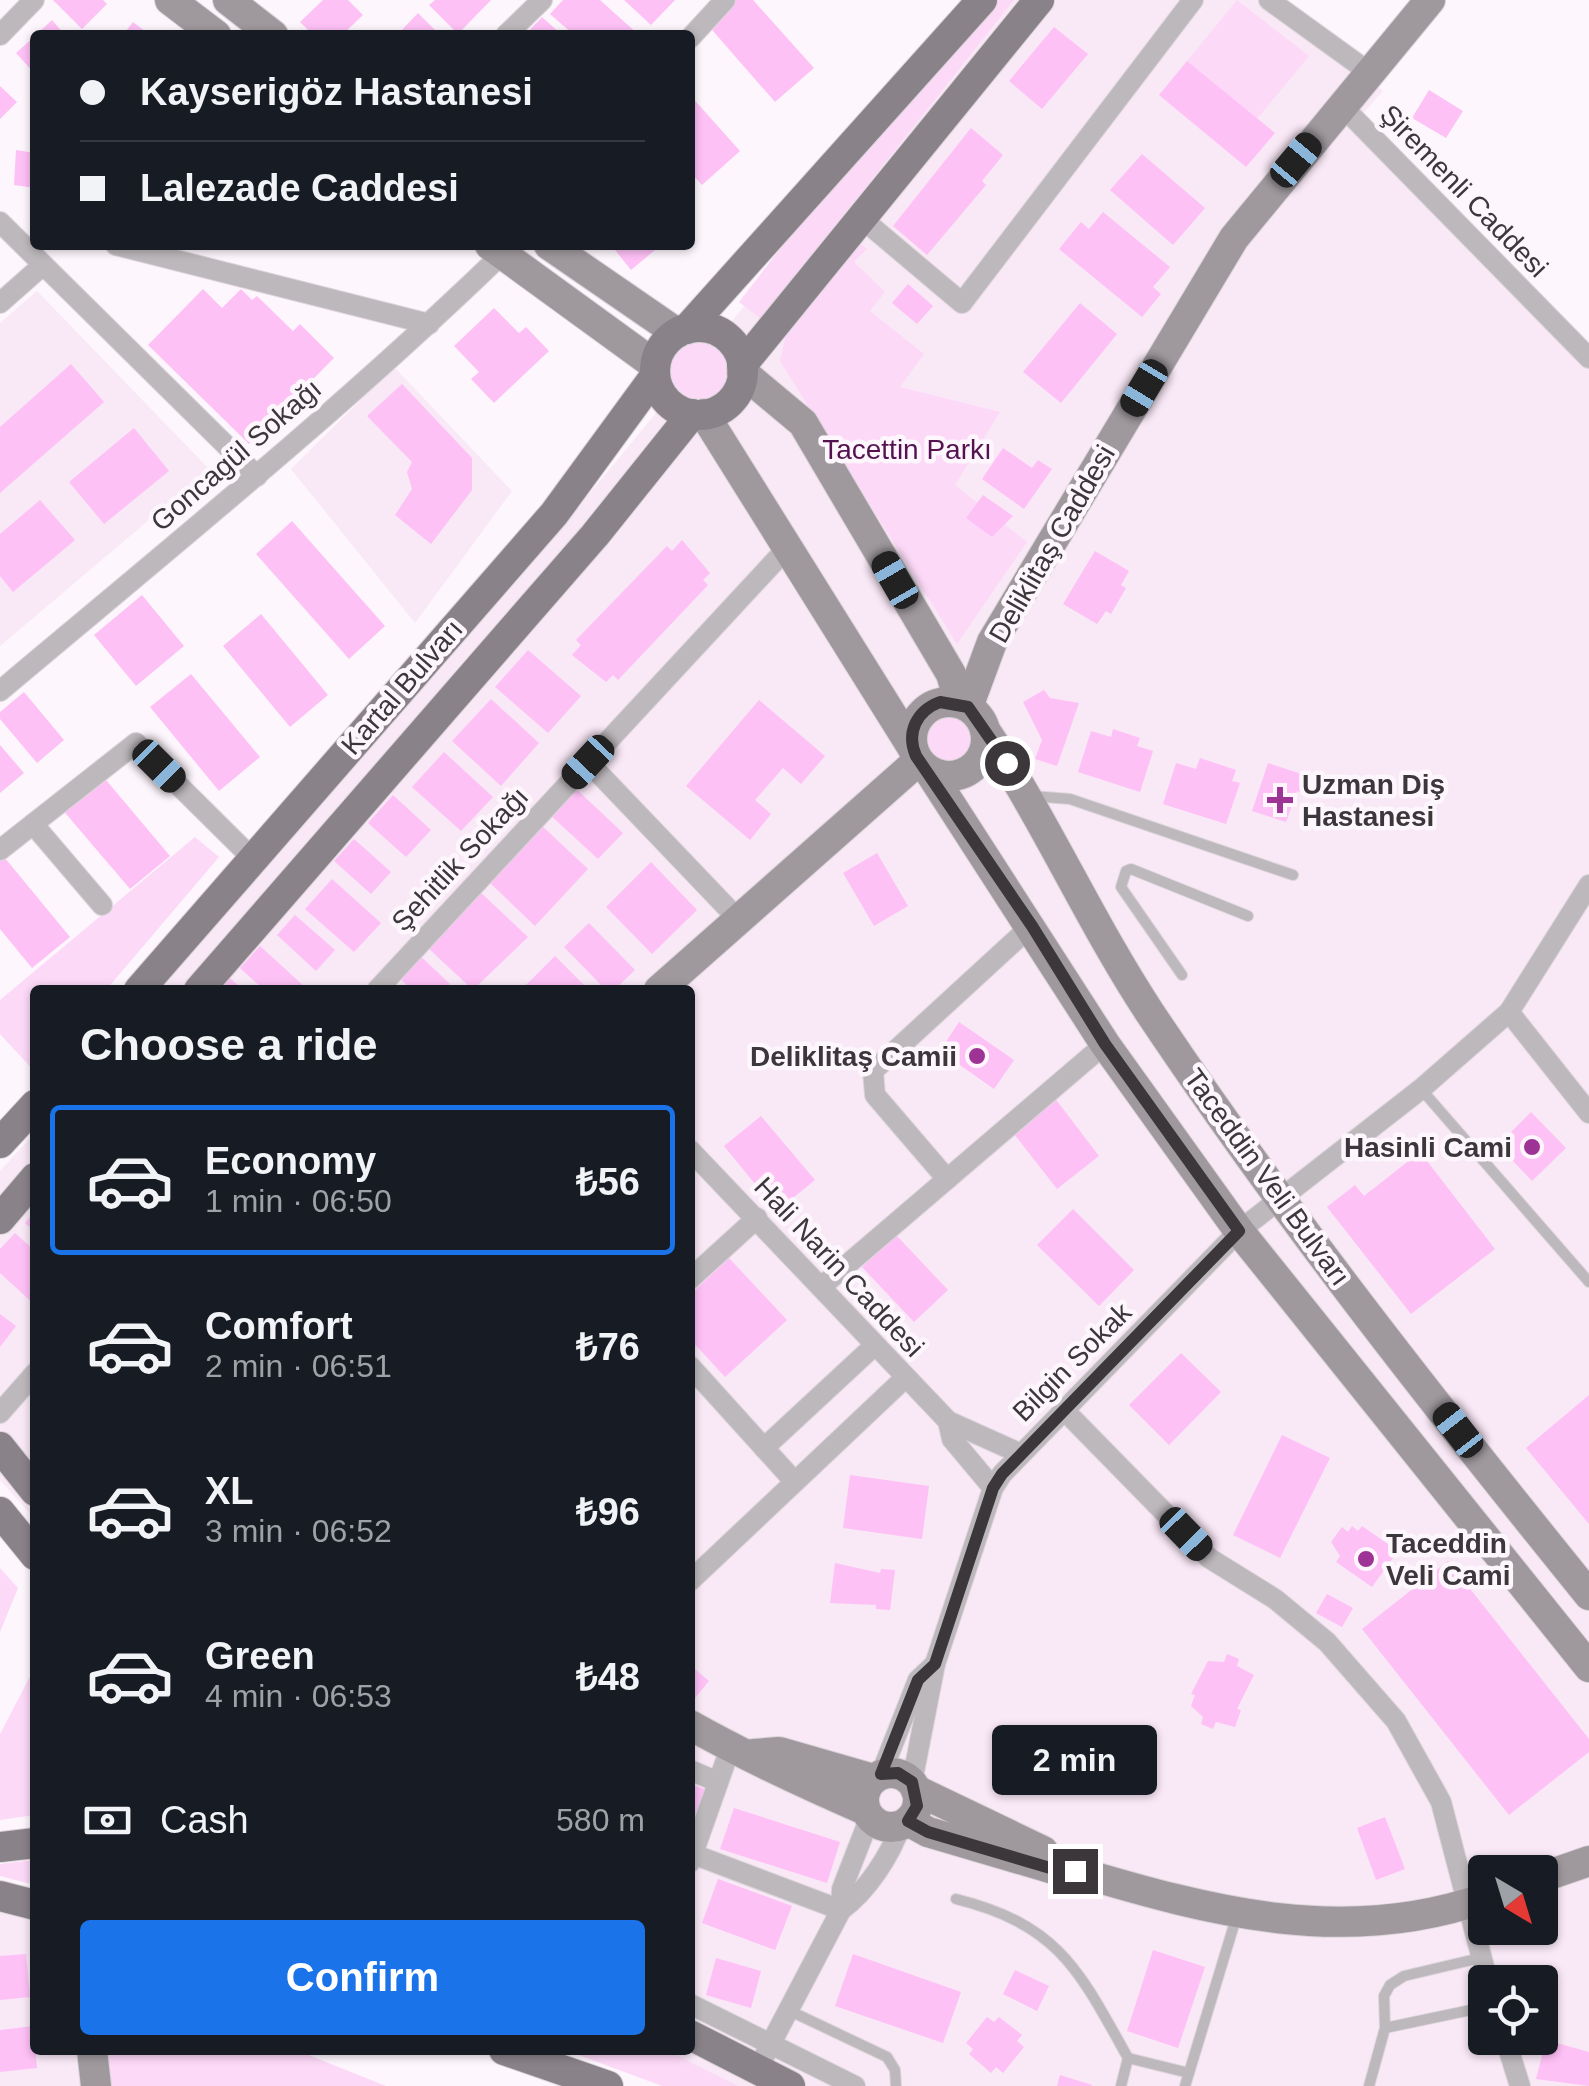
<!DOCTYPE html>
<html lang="en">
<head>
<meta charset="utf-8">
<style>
	body { margin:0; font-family:Helvetica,sans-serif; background:#20242c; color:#f1f3f6; height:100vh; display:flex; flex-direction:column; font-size:38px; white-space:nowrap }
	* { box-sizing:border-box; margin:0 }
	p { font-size:32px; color:#9ea1a6 }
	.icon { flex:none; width:55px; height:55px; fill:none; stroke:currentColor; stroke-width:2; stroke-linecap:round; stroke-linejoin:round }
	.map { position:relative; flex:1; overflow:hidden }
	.panel { position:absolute; left:30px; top:985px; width:665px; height:1070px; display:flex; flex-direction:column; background:#171b24; border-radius:10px; box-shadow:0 2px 8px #0004 }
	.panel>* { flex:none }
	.banner { position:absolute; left:30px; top:30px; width:665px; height:220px; border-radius:10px; box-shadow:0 2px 8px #0004; display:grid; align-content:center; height:220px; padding:0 50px; background:#171b24 }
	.needle { width:65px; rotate:142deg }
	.buttons { position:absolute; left:1468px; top:1855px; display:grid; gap:20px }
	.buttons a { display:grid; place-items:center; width:90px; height:90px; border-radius:10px; background:#171b24; box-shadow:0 2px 8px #0004; font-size:50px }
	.end { position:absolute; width:45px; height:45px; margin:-22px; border:12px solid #3b373a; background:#fff; box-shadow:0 0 0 5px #fff }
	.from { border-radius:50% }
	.bubble { position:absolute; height:70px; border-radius:10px; background:#171b24; box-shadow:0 2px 8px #0004; font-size:32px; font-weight:700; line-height:70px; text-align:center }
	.car { position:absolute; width:30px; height:60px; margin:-30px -15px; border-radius:12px; box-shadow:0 0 8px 2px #0007; background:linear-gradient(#222 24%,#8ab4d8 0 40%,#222 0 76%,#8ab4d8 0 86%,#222 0) }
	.banner b { display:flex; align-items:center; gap:35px; height:95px; font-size:38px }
	.banner b+b { border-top:2px solid #363941 }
	.banner i { width:25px; height:25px; background:#f1f3f6 }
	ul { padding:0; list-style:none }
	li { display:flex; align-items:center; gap:30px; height:150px; margin:0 20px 15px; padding:0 30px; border:5px solid transparent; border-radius:10px }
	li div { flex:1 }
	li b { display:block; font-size:38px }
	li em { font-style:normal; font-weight:700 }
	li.active { border-color:#1a73e8 }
	li>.icon { width:90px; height:90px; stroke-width:1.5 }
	h2 { padding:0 50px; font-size:45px; line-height:120px }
	.pay { display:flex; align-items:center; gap:25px; height:110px; padding:0 50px; font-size:38px }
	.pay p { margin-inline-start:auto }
	.cta { display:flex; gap:20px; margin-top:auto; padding:20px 50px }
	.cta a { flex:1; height:115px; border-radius:10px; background:#1a73e8; color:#fff; font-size:40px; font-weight:700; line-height:115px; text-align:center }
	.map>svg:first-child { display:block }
	.built { fill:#f9e8f6; fill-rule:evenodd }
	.green { fill:#fdd9f8 }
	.building { fill:#fec1f6 }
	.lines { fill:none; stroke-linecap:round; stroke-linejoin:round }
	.lane-casing { stroke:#dbd4da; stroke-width:12 }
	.street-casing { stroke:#dbd4da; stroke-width:22 }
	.secondary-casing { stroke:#dbd4da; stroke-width:32 }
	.primary-casing { stroke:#dbd4da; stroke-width:32 }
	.lane { stroke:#bdb8bc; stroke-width:10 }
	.street { stroke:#bdb8bc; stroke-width:20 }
	.secondary { stroke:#9f999e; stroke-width:30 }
	.primary { stroke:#8a8289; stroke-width:30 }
	.route { stroke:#3b373a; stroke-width:12 }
	.poi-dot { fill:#9c3395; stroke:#fef6fd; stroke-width:4 }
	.labels { text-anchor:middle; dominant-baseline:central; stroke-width:9; stroke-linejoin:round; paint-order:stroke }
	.street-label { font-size:28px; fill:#3b373a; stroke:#fef6fd }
	.park-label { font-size:28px; fill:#541350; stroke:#fef6fd }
	.poi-label { font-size:28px; font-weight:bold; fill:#3b373a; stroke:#fef6fd; text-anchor:start }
</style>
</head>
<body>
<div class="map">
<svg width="1589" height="2086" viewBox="0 0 1589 2086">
	<rect width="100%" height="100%" fill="#fef6fd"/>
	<!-- built -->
	<g class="built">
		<path d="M997 0H1276L1383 91 1358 119 1589 346V2086H715L641 2050H690V990H156L566 522ZM1485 1872H1540V1928H1485ZM1485 1982H1540V2038H1485Z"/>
		<path d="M37 291 209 469 0 646V323Z"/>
		<path d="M394 367 512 491 415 623 291 469Z"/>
		<path d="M35 1133V1519L0 1480V1171Z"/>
		<path d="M35 1904V2050H87L90 2086H0V1906Z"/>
	</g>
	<!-- green -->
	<g class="green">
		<path d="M994 0H1014L761 319 739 302 862 143Z"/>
		<path d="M1237 0 1309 56 1257 119 1187 61Z"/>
		<path d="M851 235 867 249 854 262 885 292 870 311 924 354 900 387 1000 412 955 485 1027 542 957 644 780 361 787 330Z"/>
		<circle cx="699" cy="370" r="30"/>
		<circle cx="949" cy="739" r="25"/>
		<path d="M195 837 219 857 106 990H35V1072L0 1034V1000Z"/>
		<path d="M0 1568 18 1588 0 1632Z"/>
		<path d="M35 1667V1815L0 1820V1734Z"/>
		<path d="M35 1860V1885L0 1876V1864Z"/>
		<path d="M107 2050H296L386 2086H111Z"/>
		<path d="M565 2050H666L738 2086H662Z"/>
	</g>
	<!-- building -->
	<g class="building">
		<path d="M53 0H103L107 4 82 29Z"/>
		<path d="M323 0H348L363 15 342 35H313L300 22Z"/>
		<path d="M435 0H491L458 34 429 5Z"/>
		<path d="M563 0H600L639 35H574L550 14Z"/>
		<path d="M624 0H675L651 25Z"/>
		<path d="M732 0H753L814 68 775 102 706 23Z"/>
		<path d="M418 13 440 35H397Z"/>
		<path d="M542 17 562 35H525Z"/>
		<path d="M52 20 65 35H36Z"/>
		<path d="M133 22 150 35H123Z"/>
		<path d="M1054 27 1088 54 1042 109 1009 81Z"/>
		<path d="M35 36V74L16 53Z"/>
		<path d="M1187 61 1275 133 1246 167 1159 95Z"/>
		<path d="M0 86 17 102 0 119Z"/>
		<path d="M1429 90 1463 111 1446 138 1412 118Z"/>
		<path d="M690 95 740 151 702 185 690 172Z"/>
		<path d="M971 128 1003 155 982 181 986 185 927 255 893 226Z"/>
		<path d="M16 150 35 153V188L14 185Z"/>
		<path d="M1142 154 1205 208 1173 245 1110 190Z"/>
		<path d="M1103 212 1170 267 1153 287 1161 294 1142 317 1059 249 1081 222 1089 229Z"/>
		<path d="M611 245H661L631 270Z"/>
		<path d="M908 284 933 306 917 324 892 303Z"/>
		<path d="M203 289 222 308 241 289 252 300 257 296 293 331 300 324 334 358 249 444 148 345Z"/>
		<path d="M1080 303 1117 334 1061 403 1023 372Z"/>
		<path d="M494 308 519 333 526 327 549 351 494 403 471 379 479 372 454 346Z"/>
		<path d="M71 364 104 402 0 493V427Z"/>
		<path d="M402 384 472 458V490L431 544 395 515 412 489 407 472 412 462 367 416Z"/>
		<path d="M134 428 169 471 104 524 69 482Z"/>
		<path d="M1003 448 1032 468 1038 460 1052 469 1024 509 982 479Z"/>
		<path d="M983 495 1013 516 992 537 966 518Z"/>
		<path d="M40 500 75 540 13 592 0 576V534Z"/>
		<path d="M292 521 385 626 349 659 256 554Z"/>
		<path d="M682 540 710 573 703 580 708 585 618 680 613 675 606 682 572 655 581 645 576 640 667 546 672 551Z"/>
		<path d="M1095 551 1129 571 1121 585 1126 588 1111 614 1106 611 1097 624 1063 604Z"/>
		<path d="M142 595 184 646 136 686 94 635Z"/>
		<path d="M261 614 328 695 290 727 223 646Z"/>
		<path d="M528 650 581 696 548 733 495 687Z"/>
		<path d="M191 674 260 757 219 791 150 707Z"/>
		<path d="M1044 690 1050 698 1079 703 1057 766 1035 759 1042 740 1023 702Z"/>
		<path d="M24 692 64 740 37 763 0 719V712Z"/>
		<path d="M491 699 539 743 501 786 452 741Z"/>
		<path d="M759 700 825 756 801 784 783 768 755 800 771 814 750 840 686 786Z"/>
		<path d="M1113 729 1140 738 1137 746 1153 751 1140 792 1078 772 1091 731 1111 737Z"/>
		<path d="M0 745 24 773 0 793Z"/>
		<path d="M444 752 493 797 461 831 412 787Z"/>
		<path d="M1200 758 1236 770 1232 781 1240 783 1226 824 1163 804 1176 763 1196 769Z"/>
		<path d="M1268 763 1308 776 1302 793 1297 791 1286 822 1252 811Z"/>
		<path d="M101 774 170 856 130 889 61 808Z"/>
		<path d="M573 786 623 833 598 859 548 813Z"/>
		<path d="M393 795 431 830 406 857 368 823Z"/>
		<path d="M540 824 588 869 535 926 487 880Z"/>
		<path d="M354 839 391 872 371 894 334 861Z"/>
		<path d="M0 852 70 937 32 968 0 929Z"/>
		<path d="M877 853 908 906 874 926 843 873Z"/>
		<path d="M651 862 697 910 652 954 606 907Z"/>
		<path d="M332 879 381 923 354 952 305 909Z"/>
		<path d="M479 891 528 937 473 990 427 947Z"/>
		<path d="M295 915 335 950 316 971 277 935Z"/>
		<path d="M589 923 635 970 614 990H606L564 947Z"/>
		<path d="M260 946 306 988 304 990H264L240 968Z"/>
		<path d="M415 951 450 984 444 990H412L394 973Z"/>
		<path d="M555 956 589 990H520L528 983Z"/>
		<path d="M230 978 243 990H219Z"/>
		<path d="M959 1022 1014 1060 994 1089 940 1051Z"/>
		<path d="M1054 1097 1099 1156 1057 1189 1011 1130Z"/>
		<path d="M1531 1112 1566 1148 1532 1181 1498 1145Z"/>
		<path d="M761 1116 815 1180 777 1211 724 1146Z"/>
		<path d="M1420 1152 1495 1249 1411 1314 1327 1207 1355 1185 1364 1196Z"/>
		<path d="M1073 1209 1134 1270 1099 1306 1037 1245Z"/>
		<path d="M35 1211V1232L25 1223Z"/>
		<path d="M15 1233 35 1251V1305L0 1273V1249Z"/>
		<path d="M896 1235 948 1290 914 1322 862 1267Z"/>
		<path d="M729 1258 787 1320 725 1377 690 1339V1295Z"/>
		<path d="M0 1314 16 1326 0 1347Z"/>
		<path d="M1181 1353 1221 1392 1169 1445 1129 1405Z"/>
		<path d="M1589 1395V1524L1526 1448Z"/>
		<path d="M1282 1435 1330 1458 1280 1558 1233 1535Z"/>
		<path d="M850 1475 929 1486 922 1539 843 1528Z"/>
		<path d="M1352 1526 1358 1531 1362 1526 1398 1551 1372 1587 1336 1562 1340 1556 1331 1542 1342 1527 1348 1532Z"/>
		<path d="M1448 1561 1589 1739V1752L1509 1815 1362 1629Z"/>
		<path d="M835 1563 880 1573 881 1569 895 1570 890 1610 876 1609V1605L830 1603Z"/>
		<path d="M1327 1594 1353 1608 1342 1627 1316 1613Z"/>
		<path d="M1227 1654 1239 1659 1237 1666 1254 1675 1237 1709 1241 1710 1235 1727 1216 1722 1213 1729 1201 1724 1203 1717 1191 1706 1195 1695 1191 1694 1208 1661 1224 1662Z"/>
		<path d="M690 1665 709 1681 690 1704Z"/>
		<path d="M690 1784 707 1790 690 1841Z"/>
		<path d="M734 1808 840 1842 827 1883 720 1849Z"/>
		<path d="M1385 1817 1405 1869 1376 1880 1357 1828Z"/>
		<path d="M718 1879 792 1906 775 1950 702 1923Z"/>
		<path d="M1153 1950 1205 1967 1178 2048 1127 2031Z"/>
		<path d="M26 1954 30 1997 0 2000V1956Z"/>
		<path d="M853 1954 961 1992 943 2043 835 2006Z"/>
		<path d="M716 1958 761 1971 751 2008 706 1995Z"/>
		<path d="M1015 1970 1049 1986 1037 2011 1003 1994Z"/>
		<path d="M987 2017 994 2022 999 2017 1022 2035 1017 2041 1024 2047 1003 2073 996 2067 991 2073 969 2054 973 2049 966 2043Z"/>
		<path d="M33 2026 37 2068 0 2072V2030Z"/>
		<path d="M1546 2040 1589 2052V2086L1536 2079Z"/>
		<path d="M1060 2075 1092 2085 1091 2086H1057Z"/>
	</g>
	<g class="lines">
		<defs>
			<g id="lane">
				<path d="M1032 796 1070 799 1293 875"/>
				<path d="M1182 975 1121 887 1126 871 1131 869 1248 916"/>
				<path d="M1421 1089 1589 1282"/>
				<path d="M956 1899C1060 1925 1080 1972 1128 2058L1121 2086"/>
				<path d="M788 2010 887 2057 895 2070 896 2086"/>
				<path d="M1385 2028 1485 2007"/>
				<path d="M1128 2058 1189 2073"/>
				<path d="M1185 2086 1237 1915"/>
				<path d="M1369 2086 1385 2028 1384 1996 1390 1985 1404 1976 1480 1958"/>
			</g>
			<g id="street">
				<path d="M1269 0 1370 73"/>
				<path d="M0 35 34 0"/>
				<path d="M506 35 542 0"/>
				<path d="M690 38 725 0"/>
				<path d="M1342 106 1589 358"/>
				<path d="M860 217 962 303 1193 0"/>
				<path d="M0 222 257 476"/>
				<path d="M116 245 429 324"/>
				<path d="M0 303 43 265"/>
				<path d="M0 691C170 548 343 408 502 254"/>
				<path d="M588 762 737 918"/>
				<path d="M33 824 102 905"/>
				<path d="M0 850 136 743 252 858"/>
				<path d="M377 990 788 547"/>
				<path d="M1509 1012 1589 1113"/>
				<path d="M690 1150 948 1421 1019 1453"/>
				<path d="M947 1179 875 1095 873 1071 1031 926"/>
				<path d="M690 1279 757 1218"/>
				<path d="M821 1287 1105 1044"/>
				<path d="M690 1366 794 1481"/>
				<path d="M1066 1412 1209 1558 1275 1599 1327 1642 1396 1721 1441 1802 1488 1982"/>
				<path d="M0 1413 35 1373"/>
				<path d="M948 1421 952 1439 993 1488"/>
				<path d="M764 1448 875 1345"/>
				<path d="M690 1581 905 1378"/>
				<path d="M690 1770 718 1782"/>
				<path d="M881 1774 918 1680 935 1664"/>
				<path d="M912 1782 935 1664 993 1488 1002 1474 1239 1231 1421 1089 1509 1012 1589 885"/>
				<path d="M690 1853 841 1910"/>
				<path d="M690 1862 731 1746"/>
				<path d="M841 1910C867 1891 890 1856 901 1825"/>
				<path d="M690 2004 855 2086"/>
				<path d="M1505 2038 1520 2086"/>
				<path d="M757 2070 841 1910 842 1889 870 1817"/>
			</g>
			<g id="secondary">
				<path d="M170 0 216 35"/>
				<path d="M228 0 273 35"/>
				<path d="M490 245 655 365"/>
				<path d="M549 245 677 333"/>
				<path d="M742 372 803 423 951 674 960 703"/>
				<path d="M704 414 912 747"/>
				<circle cx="949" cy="739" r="37"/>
				<path d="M968 707 992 642 1234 238 1430 0"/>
				<path d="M985 730C1046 821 1090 922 1150 1013 1285 1215 1436 1406 1589 1595"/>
				<path d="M929 771 1105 1044 1239 1231 1589 1667"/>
				<path d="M659 990 918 761"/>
				<path d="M690 1725C747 1757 805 1784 865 1810"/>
				<path d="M754 1754 779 1752 873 1779"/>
				<circle cx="891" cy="1800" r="27"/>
				<path d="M916 1790 1043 1851"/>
				<path d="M908 1821 928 1832 1057 1870 1075 1871C1212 1912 1345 1947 1485 1898"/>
				<path d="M1540 1878 1589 1861"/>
				<path d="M92 2050 96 2086"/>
			</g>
			<g id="primary">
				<circle cx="699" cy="371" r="44"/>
				<path d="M687 329 982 0"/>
				<path d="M742 365 1039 0"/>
				<path d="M139 990 554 514 655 376"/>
				<path d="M199 990 595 535 692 414"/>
				<path d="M0 1143 35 1105"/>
				<path d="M0 1219 35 1178"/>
				<path d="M0 1447 35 1491"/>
				<path d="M0 1512 35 1555"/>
				<path d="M0 1847 35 1843"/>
				<path d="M0 1896 35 1905"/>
				<path d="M690 2035 790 2086"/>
				<path d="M504 2050 608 2086"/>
			</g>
		</defs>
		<!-- lane casing -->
		<use href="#lane" class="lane-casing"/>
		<!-- street casing -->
		<use href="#street" class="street-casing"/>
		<!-- secondary casing -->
		<use href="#secondary" class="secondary-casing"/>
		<!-- primary casing -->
		<use href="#primary" class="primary-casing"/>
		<!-- lane -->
		<use href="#lane" class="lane"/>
		<!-- street -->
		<use href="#street" class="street"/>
		<!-- secondary -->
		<use href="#secondary" class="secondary"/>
		<!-- primary -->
		<use href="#primary" class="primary"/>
	</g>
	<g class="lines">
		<!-- route -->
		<path class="route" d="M1007 763 968 707 940 702C916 711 906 733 916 756L1032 926 1105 1044 1239 1231 1002 1474 993 1488 935 1664 918 1680 881 1774 898 1773 912 1782 917 1806 908 1821 928 1832 1057 1870 1075 1871"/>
	</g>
	<!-- markers -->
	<g class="poi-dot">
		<path d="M1275 785h10v10h10v10h-10v10h-10v-10h-10v-10h10z"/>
		<circle cx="977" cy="1056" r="10"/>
		<circle cx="1532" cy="1147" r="10"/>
		<circle cx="1366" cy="1559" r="10"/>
	</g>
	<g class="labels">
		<!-- street labels -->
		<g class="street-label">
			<text transform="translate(1464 191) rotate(46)">Şiremenli Caddesi</text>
			<text transform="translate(236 455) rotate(-41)">Goncagül Sokağı</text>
			<text transform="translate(1052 544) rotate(-60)">Deliklitaş Caddesi</text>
			<text transform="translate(402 687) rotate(-49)">Kartal Bulvarı</text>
			<text transform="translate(460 859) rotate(-47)">Şehitlik Sokağı</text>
			<text transform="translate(1267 1177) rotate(54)">Taceddin Veli Bulvarı</text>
			<text transform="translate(839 1267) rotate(47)">Hali Narin Caddesi</text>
			<text transform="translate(1072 1362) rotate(-45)">Bilgin Sokak</text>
		</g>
		<!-- park labels -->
		<g class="park-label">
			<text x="907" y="449">Tacettin Parkı</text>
		</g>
		<!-- poi labels -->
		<g class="poi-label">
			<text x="1302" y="784">Uzman Diş<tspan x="1302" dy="32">Hastanesi</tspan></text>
			<text x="957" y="1056" text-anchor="end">Deliklitaş Camii</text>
			<text x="1512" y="1147" text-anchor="end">Hasinli Cami</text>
			<text x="1386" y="1543">Taceddin<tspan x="1386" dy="32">Veli Cami</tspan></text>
		</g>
	</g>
</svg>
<div class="buttons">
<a><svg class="needle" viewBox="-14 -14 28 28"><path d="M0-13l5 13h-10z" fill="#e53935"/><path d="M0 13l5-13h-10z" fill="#9ea1a6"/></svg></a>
<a><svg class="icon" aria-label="locate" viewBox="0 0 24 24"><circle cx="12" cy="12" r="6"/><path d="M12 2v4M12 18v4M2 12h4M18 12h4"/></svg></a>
</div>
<i class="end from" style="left:1007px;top:763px"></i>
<i class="end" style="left:1075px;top:1871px"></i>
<div class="bubble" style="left:992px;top:1725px;width:165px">2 min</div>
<i class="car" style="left:1296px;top:160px;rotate:40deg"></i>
<i class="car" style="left:1144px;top:388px;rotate:211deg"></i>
<i class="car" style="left:895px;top:580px;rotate:330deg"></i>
<i class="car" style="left:588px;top:762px;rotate:223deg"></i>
<i class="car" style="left:159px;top:766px;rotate:135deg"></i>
<i class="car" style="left:1458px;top:1430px;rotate:322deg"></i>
<i class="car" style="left:1186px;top:1534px;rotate:136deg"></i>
<div class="banner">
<b><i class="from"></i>Kayserigöz Hastanesi</b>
<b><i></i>Lalezade Caddesi</b>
</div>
<section class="panel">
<h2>Choose a ride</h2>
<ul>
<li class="active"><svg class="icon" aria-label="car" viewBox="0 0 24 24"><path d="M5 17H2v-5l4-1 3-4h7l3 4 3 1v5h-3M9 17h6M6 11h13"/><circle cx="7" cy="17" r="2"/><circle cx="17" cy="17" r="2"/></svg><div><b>Economy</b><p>1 min · 06:50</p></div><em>₺56</em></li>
<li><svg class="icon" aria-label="car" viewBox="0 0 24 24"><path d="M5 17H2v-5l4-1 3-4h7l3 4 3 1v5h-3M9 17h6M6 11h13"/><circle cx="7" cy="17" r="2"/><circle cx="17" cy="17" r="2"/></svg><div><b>Comfort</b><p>2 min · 06:51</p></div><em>₺76</em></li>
<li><svg class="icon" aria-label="car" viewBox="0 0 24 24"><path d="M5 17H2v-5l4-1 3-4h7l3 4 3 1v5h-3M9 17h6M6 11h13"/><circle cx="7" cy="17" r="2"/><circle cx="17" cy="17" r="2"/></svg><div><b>XL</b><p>3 min · 06:52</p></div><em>₺96</em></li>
<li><svg class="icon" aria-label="car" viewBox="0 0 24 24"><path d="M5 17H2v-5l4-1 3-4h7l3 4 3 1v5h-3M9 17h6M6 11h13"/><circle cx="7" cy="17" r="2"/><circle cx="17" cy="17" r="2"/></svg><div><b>Green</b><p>4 min · 06:53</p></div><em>₺48</em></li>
</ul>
<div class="pay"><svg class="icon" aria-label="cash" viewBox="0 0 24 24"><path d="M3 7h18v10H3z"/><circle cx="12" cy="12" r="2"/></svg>Cash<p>580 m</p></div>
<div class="cta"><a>Confirm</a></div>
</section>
</div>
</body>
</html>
